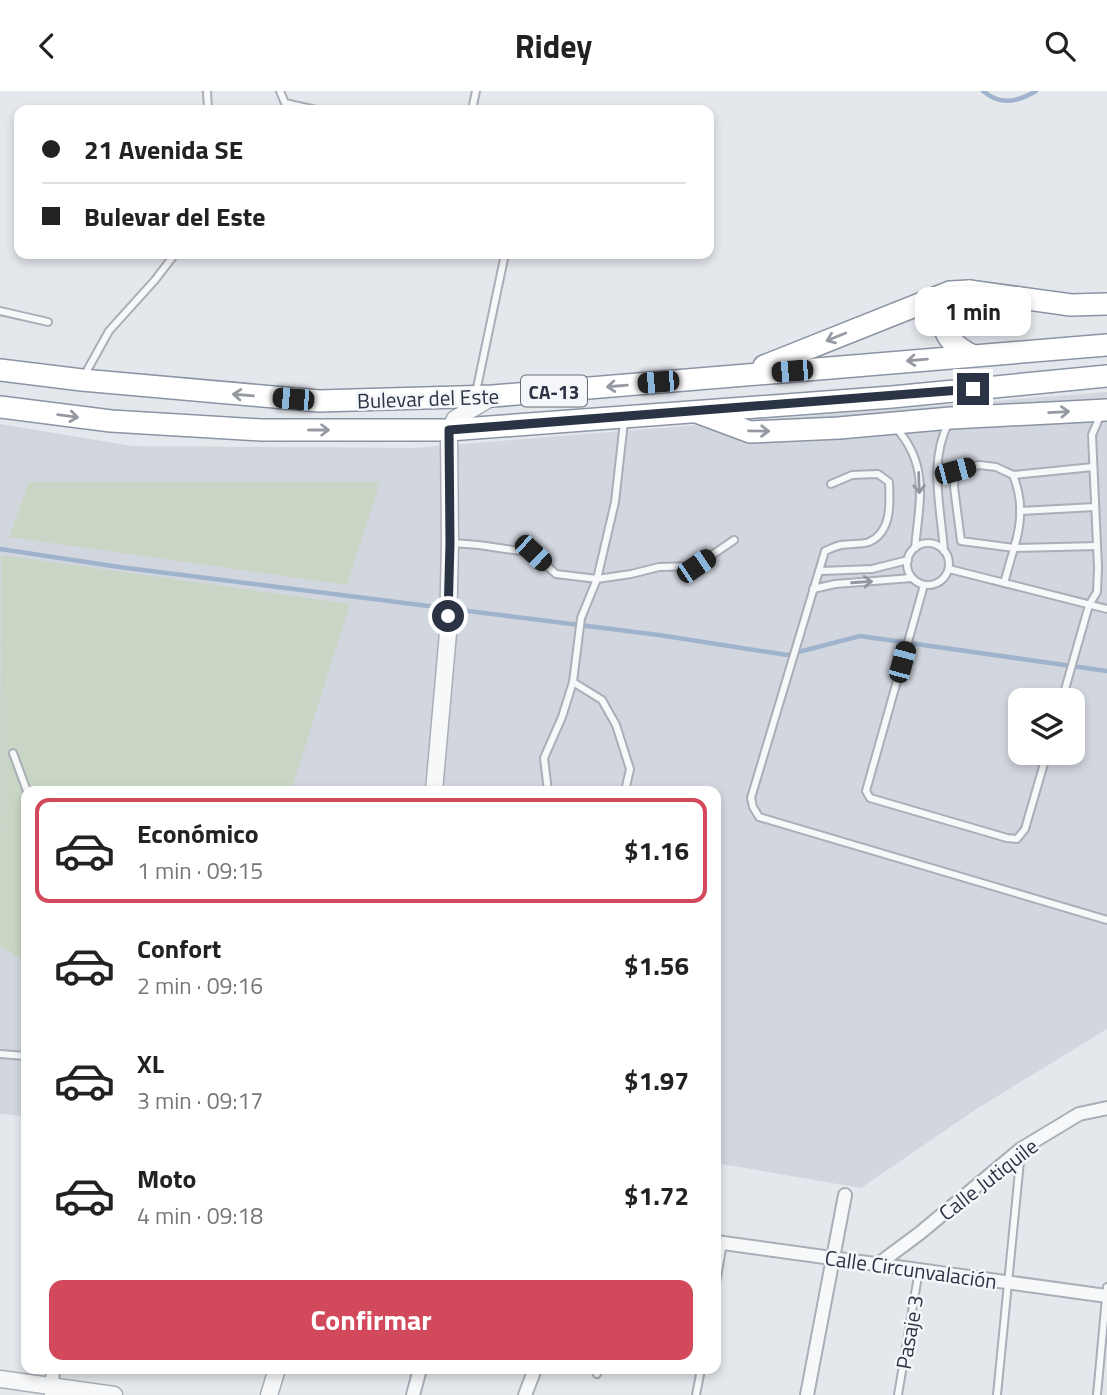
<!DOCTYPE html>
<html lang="es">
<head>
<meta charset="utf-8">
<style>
	body { margin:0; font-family:"Titillium Web",sans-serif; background:#f2f2f2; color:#222; height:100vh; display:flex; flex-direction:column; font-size:26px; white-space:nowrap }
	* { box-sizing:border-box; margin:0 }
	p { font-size:23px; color:#767676 }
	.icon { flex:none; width:38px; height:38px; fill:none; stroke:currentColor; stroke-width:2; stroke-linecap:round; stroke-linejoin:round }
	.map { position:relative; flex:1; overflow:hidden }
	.panel { position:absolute; left:21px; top:695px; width:700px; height:588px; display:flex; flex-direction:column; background:#fff; border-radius:14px; box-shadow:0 4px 10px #0003 }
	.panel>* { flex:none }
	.guide { position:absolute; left:14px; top:14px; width:700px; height:154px; border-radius:14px; box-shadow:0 4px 10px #0003; display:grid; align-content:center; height:154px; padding:0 28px; background:#fff }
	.tools { position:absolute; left:1008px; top:597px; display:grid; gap:14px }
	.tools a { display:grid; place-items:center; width:77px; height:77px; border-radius:14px; background:#fff; box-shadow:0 4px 10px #0003; font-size:35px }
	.end { position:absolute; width:32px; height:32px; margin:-16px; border:9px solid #2b3445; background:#fff; box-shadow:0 0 0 4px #fff }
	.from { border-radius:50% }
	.bubble { position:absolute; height:49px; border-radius:14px; background:#fff; box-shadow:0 4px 10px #0003; font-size:23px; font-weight:700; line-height:49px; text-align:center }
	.car { position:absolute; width:21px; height:42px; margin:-21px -10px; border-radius:9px; box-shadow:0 0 5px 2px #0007; background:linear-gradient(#222 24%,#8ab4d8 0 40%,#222 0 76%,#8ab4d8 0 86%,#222 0) }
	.guide b { display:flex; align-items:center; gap:24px; height:66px; font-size:26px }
	.guide b+b { border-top:2px solid #e0e0e0 }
	.guide i { width:18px; height:18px; background:#222 }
	ul { padding:12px 0 0; list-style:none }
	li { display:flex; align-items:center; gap:21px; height:105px; margin:0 14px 10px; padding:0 14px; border:4px solid transparent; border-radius:14px }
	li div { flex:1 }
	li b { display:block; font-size:26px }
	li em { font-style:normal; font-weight:700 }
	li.on { border-color:#d1495b }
	li>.icon { width:63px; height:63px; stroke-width:1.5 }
	.action { display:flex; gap:14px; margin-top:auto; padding:14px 28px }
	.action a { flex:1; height:80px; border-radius:14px; background:#d1495b; color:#fff; font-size:28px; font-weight:700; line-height:80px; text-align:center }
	header { display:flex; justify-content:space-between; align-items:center; height:91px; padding:0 28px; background:#fff; font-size:32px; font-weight:700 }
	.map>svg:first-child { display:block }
	.built { fill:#d2d6de; fill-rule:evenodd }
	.green { fill:#c9d6c5 }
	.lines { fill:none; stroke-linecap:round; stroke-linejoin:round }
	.stream { stroke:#9fb4cc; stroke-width:4.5 }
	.service-casing { stroke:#a9aeb7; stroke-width:10 }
	.minor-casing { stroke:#a9aeb7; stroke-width:16 }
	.tertiary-casing { stroke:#a9aeb7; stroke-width:19 }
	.trunk-casing { stroke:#8b94a3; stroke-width:24 }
	.service { stroke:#f7f8fa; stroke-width:6 }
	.minor { stroke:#f7f8fa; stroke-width:12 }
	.tertiary { stroke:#f7f8fa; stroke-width:16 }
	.trunk { stroke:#fff; stroke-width:21 }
	.oneway { stroke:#959aa2 }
	.oneway2 { stroke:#9196a0 }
	.route { stroke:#2b3445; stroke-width:9 }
	.labels { text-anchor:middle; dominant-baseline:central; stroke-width:5; stroke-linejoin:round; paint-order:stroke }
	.shield { fill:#f4f6f9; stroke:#676e7b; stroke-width:2 }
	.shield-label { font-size:19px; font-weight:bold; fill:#2b3445 }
	.street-label { font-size:21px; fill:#2b3445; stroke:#f4f6f9 }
</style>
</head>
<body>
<header><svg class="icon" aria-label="back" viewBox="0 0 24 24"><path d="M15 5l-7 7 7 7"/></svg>Ridey<svg class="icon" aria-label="search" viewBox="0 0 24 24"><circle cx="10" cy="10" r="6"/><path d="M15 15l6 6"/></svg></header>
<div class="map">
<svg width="1107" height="1304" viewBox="0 0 1107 1304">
	<rect width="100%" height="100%" fill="#e4e7ec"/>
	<!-- built -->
	<path class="built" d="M1107 301V938L975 1019 861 1097 716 1072V700H26V1025L0 1023V333L132 355 413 357ZM1020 609H1073V662H1020Z"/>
	<!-- green -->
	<g class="green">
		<path d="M29 391H380L347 494 9 446Z"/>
		<path d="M1 464 350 513 291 700H26V872L0 855Z"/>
	</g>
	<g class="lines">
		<!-- stream -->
		<g class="stream">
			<path d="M983 0C1001 15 1017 11 1036 0"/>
			<path d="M0 458 119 476 659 544 787 564 860 545 1107 580"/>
		</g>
		<defs>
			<g id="service">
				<path d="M207 0 208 19"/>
				<path d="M280 0 285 12 316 19"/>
				<path d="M472 19 476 0"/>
				<path d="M0 220 48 231"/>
				<path d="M84 285 109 240 155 189 175 163"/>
				<path d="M476 301 505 163"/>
				<path d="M897 338C930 376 919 412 915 457"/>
				<path d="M979 374 996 376 1013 384C1023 409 1022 431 1014 457L961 450 954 396 955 380Z"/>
				<path d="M1013 384 1093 376"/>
				<path d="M831 393 852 384 878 383 889 391C890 412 892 441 869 451 860 454 850 452 841 454 836 455 830 458 825 460L751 707 753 716 759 726 1107 829"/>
				<path d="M1020 420 1095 416"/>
				<circle cx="928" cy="473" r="21"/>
				<path d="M452 452 479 454 533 462 556 483 597 488 631 483 659 476 696 475 734 449"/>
				<path d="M944 460C941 417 928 370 949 331"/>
				<path d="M949 478 1107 518"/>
				<path d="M821 480 872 478 908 469"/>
				<path d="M1004 492 1014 457 1097 455"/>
				<path d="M924 494 866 700 870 707 1007 747 1017 748 1025 738 1047 662"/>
				<path d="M813 498 835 493 912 487"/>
				<path d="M573 591 602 609 616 634 630 678 625 700"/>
				<path d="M1062 609 1089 514 1097 501 1098 476 1092 344 1100 325"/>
				<path d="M13 662 27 700"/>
				<path d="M548 700 544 667 562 626 573 591 581 527 597 488 615 411 624 331"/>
				<path d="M0 963 26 965"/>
				<path d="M716 1192 723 1152"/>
				<path d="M597 1283 598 1278"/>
				<path d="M696 1304 701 1278"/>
				<path d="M898 1304 919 1179"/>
				<path d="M997 1304 1021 1060"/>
				<path d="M1097 1304 1107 1196"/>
			</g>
			<g id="minor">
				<path d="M716 1151 1107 1205"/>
				<path d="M877 1174 920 1142 1021 1058 1079 1023 1107 1017"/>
				<path d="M51 1304 53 1278"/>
				<path d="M413 1304 420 1278"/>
				<path d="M525 1304 535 1278"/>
				<path d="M807 1304 845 1104"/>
			</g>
			<g id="tertiary">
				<path d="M434 700 448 542 450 452 449 339 455 328 492 306"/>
				<path d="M0 1288 114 1304"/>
				<path d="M269 1304 277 1278"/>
			</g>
			<g id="trunk">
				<path d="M969 200C935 222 936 245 971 264"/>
				<path d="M764 275 950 201 969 200 1071 214 1107 213"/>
				<path d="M0 279 82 289 319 310 493 305 1107 254"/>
				<path d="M0 316 111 330 261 339H449L892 306 1107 285"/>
				<path d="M699 322 750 341 839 337 951 327 1107 319"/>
			</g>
		</defs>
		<!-- service casing -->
		<use href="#service" class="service-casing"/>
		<!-- minor casing -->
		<use href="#minor" class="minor-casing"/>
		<!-- tertiary casing -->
		<use href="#tertiary" class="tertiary-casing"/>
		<!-- trunk casing -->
		<use href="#trunk" class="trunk-casing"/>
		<!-- service -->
		<use href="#service" class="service"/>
		<!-- minor -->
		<use href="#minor" class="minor"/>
		<!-- tertiary -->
		<use href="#tertiary" class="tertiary"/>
		<!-- trunk -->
		<use href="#trunk" class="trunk"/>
	</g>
	<!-- one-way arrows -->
	<defs><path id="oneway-shaft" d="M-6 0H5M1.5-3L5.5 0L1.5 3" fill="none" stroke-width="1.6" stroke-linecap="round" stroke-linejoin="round" transform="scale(1.75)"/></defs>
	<g class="oneway">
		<use href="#oneway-shaft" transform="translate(836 246) rotate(158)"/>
		<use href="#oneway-shaft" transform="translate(917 269) rotate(175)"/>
		<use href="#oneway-shaft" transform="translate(617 295) rotate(175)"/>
		<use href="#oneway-shaft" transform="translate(243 304) rotate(-175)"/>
		<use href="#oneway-shaft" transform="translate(1059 321) rotate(-3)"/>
		<use href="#oneway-shaft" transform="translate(68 325) rotate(7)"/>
		<use href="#oneway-shaft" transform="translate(319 339)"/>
		<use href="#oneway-shaft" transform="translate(759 340) rotate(1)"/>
	</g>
	<g class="oneway2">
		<use href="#oneway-shaft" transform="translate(919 392) rotate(88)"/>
		<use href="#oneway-shaft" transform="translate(862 491) rotate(-4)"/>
	</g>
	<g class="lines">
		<!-- route -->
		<path class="route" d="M448 525 450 452 449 339 973 298"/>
	</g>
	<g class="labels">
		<!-- shield labels -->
		<rect class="shield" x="521" y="284.5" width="66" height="31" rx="5"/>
		<g class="shield-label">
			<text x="554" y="300">CA-13</text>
		</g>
		<!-- street labels -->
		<g class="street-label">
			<text transform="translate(428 307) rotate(-2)">Bulevar del Este</text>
			<text transform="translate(988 1088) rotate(-38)">Calle Jutiquile</text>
			<text transform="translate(911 1178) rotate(8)">Calle Circunvalación</text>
			<text transform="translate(909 1241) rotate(-80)">Pasaje 3</text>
		</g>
	</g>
</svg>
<div class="tools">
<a><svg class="icon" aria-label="layers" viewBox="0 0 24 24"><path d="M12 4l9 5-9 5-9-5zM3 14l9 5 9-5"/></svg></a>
</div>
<i class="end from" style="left:448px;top:525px"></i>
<i class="end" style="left:973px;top:298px"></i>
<div class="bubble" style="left:915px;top:196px;width:116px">1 min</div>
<i class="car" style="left:792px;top:280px;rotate:265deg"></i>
<i class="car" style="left:658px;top:291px;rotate:265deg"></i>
<i class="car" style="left:293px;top:308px;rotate:275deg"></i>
<i class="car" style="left:955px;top:380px;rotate:75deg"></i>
<i class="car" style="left:533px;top:462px;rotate:133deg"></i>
<i class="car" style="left:696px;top:475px;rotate:56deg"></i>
<i class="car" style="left:902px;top:571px;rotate:15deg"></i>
<div class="guide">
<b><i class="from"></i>21 Avenida SE</b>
<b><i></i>Bulevar del Este</b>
</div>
<section class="panel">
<ul>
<li class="on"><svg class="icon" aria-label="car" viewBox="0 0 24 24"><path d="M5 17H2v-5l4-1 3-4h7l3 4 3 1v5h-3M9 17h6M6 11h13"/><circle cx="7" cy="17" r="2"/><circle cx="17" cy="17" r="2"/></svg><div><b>Económico</b><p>1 min · 09:15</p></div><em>$1.16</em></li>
<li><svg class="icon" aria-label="car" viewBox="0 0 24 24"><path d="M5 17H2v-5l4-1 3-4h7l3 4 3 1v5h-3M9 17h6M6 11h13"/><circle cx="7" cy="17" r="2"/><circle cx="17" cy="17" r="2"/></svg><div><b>Confort</b><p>2 min · 09:16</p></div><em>$1.56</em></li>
<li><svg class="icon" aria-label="car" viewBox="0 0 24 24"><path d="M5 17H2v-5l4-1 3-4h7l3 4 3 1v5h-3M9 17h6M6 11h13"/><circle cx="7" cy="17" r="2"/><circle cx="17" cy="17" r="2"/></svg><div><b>XL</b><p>3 min · 09:17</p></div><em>$1.97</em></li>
<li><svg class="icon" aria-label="car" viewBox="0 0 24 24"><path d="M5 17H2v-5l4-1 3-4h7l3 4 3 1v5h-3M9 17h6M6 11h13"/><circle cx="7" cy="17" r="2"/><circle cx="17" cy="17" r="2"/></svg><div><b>Moto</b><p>4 min · 09:18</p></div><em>$1.72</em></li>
</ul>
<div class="action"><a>Confirmar</a></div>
</section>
</div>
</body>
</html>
